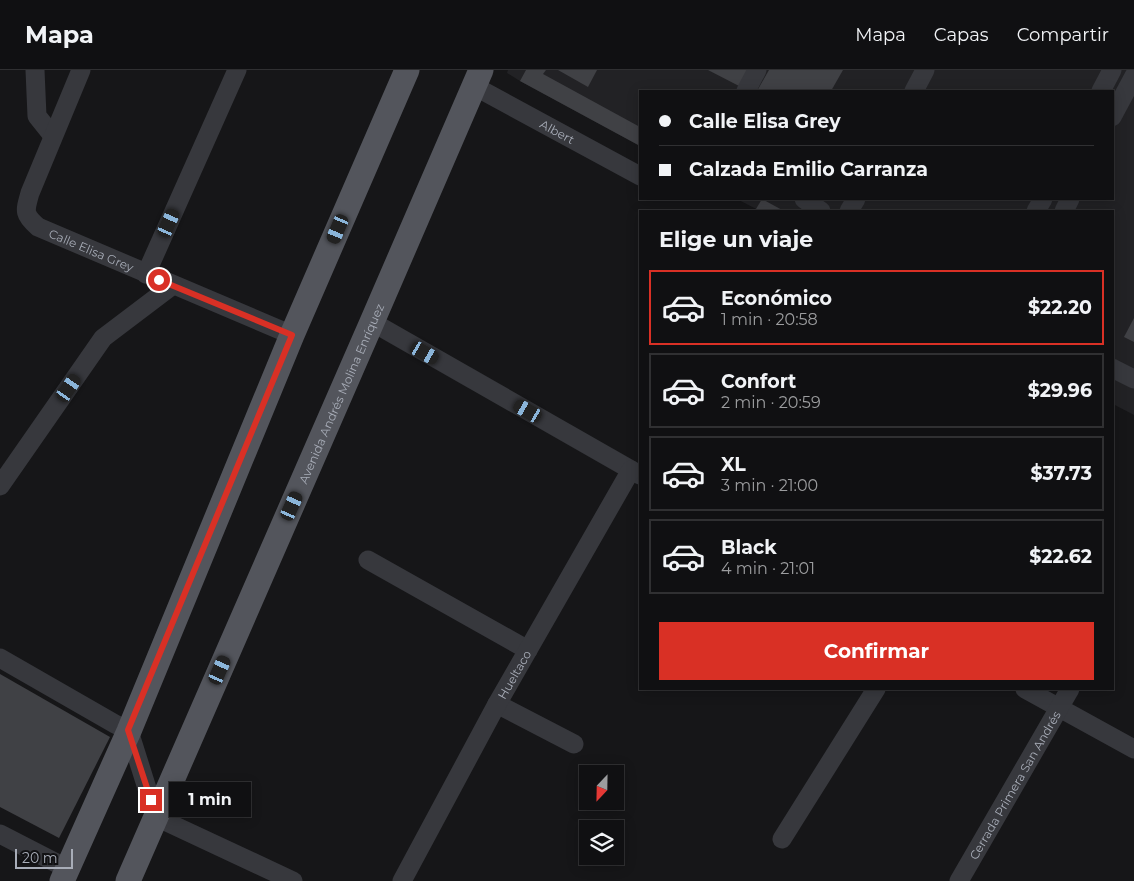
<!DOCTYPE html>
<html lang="es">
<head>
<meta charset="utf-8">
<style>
	body { margin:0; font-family:Montserrat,sans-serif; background:#19191b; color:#f1f3f6; height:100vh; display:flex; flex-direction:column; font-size:19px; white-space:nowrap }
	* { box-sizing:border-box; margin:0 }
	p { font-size:16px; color:#9c9d9f }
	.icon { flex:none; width:28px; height:28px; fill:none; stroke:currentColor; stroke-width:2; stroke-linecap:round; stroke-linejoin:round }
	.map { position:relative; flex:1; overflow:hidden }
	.panel { position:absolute; left:639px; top:140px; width:475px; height:480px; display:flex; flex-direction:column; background:#101012; border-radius:0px; box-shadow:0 2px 12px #0003,0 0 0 1px #303032 }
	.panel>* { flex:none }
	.guide { position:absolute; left:639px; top:20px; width:475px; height:110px; border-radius:0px; box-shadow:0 2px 12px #0003,0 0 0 1px #303032; display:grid; align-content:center; height:110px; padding:0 20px; background:#101012 }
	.needle { width:32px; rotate:202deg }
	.fabs { position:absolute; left:579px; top:695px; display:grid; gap:10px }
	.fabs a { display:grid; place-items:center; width:45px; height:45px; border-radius:0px; background:#101012; box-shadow:0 2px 12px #0003,0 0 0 1px #303032; font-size:25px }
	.scale { position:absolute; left:15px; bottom:12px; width:58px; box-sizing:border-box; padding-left:5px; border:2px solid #a8adb8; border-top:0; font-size:14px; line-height:18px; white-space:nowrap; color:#a8adb8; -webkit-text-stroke:4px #111113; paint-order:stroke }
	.end { position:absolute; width:22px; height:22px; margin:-11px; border:6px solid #d93025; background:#fff; box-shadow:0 0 0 2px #fff }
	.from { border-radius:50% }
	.bubble { position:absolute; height:35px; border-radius:0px; background:#101012; box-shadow:0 2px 12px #0003,0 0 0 1px #303032; font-size:16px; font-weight:700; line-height:35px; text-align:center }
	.car { position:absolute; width:15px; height:30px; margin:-15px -8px; border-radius:6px; box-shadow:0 0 4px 1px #0007; background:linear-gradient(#222 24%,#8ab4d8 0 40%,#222 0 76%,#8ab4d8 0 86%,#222 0) }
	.guide b { display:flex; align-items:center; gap:18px; height:48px; font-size:19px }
	.guide b+b { border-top:1px solid #303032 }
	.guide i { width:12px; height:12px; background:#f1f3f6 }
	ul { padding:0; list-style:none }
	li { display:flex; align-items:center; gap:15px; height:75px; margin:0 10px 8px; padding:0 10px; border:2px solid #303032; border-radius:0px }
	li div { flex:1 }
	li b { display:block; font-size:19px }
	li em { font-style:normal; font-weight:700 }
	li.active { border-color:#d93025 }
	li>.icon { width:45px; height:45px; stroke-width:1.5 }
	h2 { padding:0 20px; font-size:22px; line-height:60px }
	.button { display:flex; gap:10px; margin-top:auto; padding:10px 20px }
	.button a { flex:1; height:58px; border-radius:0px; background:#d93025; color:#fff; font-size:20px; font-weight:700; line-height:58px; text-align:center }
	header { display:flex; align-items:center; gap:30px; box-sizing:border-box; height:70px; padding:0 25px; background:#101012; border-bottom:1px solid #303032 }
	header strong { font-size:24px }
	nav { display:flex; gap:28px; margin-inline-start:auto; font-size:18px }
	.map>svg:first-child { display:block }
	.built { fill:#222225 }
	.building { fill:#404145 }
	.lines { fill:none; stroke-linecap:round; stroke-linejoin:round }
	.minor { stroke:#37383d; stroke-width:19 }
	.major { stroke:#53555c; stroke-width:25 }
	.route { stroke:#d93025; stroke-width:6 }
	.labels { text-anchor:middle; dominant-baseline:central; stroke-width:4.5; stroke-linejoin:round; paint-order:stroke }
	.street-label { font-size:12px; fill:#a8adb8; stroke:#111113 }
</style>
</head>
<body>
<header>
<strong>Mapa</strong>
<nav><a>Mapa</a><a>Capas</a><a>Compartir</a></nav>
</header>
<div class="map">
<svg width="1134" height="811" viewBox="0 0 1134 811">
	<rect width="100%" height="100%" fill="#161618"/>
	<!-- built -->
	<path class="built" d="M508 0H1134V345L1113 334 1112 141H760L737 129H1112V21H640V76L520 11 507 3Z"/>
	<!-- building -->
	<g class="building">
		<path d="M526 0H546L543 4 640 57V76L520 11Z"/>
		<path d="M558 0H597L588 17Z"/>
		<path d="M708 0H748L739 16Z"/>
		<path d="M769 0H843L831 21H757Z"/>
		<path d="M762 129 784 141H760L756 139Z"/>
		<path d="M1134 248V272L1124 267Z"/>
		<path d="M0 604 110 667 59 768 0 737Z"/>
	</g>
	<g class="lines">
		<!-- minor -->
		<g class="minor">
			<path d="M35 0 37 46 53 66"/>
			<path id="s1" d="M81 0 30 123C25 141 23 144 38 157L292 265"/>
			<path id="s2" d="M474 16 640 106"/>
			<path d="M746 21 757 0"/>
			<path d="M914 21 925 0"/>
			<path d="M1101 21 1112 0"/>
			<path d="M1112 47 1134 6"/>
			<path d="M804 129 821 141"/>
			<path d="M849 141 856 129"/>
			<path d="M1036 141 1043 129"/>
			<path d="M1064 141 1070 129"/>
			<path d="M146 204 237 0"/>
			<path d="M372 252 640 405"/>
			<path d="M1112 298 1134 309"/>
			<path d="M0 416 103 268 173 215"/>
			<path d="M368 490 528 580"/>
			<path d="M0 588 115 654 129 661 156 747 293 811"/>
			<path d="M1025 619 1134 679"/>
			<path d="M497 634 574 674"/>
			<path d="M0 764 68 799"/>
			<path d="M782 769 876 619"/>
			<path id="s3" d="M402 811 497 634 631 400"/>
			<path id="s4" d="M959 811 1070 619"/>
		</g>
		<!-- major -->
		<g class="major">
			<path d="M62 811 129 661 292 265 407 0"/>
			<path id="s5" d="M128 811 372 252 481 0"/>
		</g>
	</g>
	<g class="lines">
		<!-- route -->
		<path class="route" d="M151 730 128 660 292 265 159 210"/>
	</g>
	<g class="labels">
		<!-- street labels -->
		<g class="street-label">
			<text stroke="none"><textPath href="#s2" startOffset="95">Albert</textPath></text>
			<text stroke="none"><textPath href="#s1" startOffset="230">Calle Elisa Grey</textPath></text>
			<text stroke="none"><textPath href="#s5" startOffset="532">Avenida Andrés Molina Enríquez</textPath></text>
			<text stroke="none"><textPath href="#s3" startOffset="235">Hueltaco</textPath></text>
			<text stroke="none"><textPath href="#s4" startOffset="111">Cerrada Primera San Andrés</textPath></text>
		</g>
	</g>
</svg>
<div class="fabs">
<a><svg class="needle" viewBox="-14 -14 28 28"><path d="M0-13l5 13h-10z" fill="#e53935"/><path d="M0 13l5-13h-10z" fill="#9c9d9f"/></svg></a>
<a><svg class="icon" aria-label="layers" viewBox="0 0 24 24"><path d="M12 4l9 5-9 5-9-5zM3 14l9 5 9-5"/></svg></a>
</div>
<div class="scale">20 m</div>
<i class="end from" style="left:159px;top:210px"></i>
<i class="end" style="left:151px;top:730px"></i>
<div class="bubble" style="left:169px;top:712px;width:82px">1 min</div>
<i class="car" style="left:169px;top:153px;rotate:24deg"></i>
<i class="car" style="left:338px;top:159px;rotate:203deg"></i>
<i class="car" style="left:425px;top:283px;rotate:120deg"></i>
<i class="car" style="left:69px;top:318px;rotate:35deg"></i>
<i class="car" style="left:528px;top:341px;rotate:300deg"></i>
<i class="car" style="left:292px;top:436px;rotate:24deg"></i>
<i class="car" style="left:220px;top:600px;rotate:24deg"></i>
<div class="guide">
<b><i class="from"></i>Calle Elisa Grey</b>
<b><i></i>Calzada Emilio Carranza</b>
</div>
<section class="panel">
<h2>Elige un viaje</h2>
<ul>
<li class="active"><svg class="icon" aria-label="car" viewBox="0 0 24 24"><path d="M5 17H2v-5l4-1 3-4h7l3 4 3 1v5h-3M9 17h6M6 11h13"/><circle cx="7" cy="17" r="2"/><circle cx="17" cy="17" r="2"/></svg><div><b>Económico</b><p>1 min · 20:58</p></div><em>$22.20</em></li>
<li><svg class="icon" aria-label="car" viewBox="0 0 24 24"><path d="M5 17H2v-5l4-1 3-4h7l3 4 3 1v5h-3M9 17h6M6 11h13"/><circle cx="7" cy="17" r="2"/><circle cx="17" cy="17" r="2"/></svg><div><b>Confort</b><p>2 min · 20:59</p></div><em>$29.96</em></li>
<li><svg class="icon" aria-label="car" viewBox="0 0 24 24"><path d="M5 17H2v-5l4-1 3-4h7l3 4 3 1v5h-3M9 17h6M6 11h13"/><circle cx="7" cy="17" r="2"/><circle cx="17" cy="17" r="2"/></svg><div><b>XL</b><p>3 min · 21:00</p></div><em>$37.73</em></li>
<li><svg class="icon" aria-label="car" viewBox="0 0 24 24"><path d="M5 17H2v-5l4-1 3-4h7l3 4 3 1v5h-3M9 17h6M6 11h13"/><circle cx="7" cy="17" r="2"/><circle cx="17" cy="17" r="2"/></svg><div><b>Black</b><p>4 min · 21:01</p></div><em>$22.62</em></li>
</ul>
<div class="button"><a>Confirmar</a></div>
</section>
</div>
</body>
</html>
